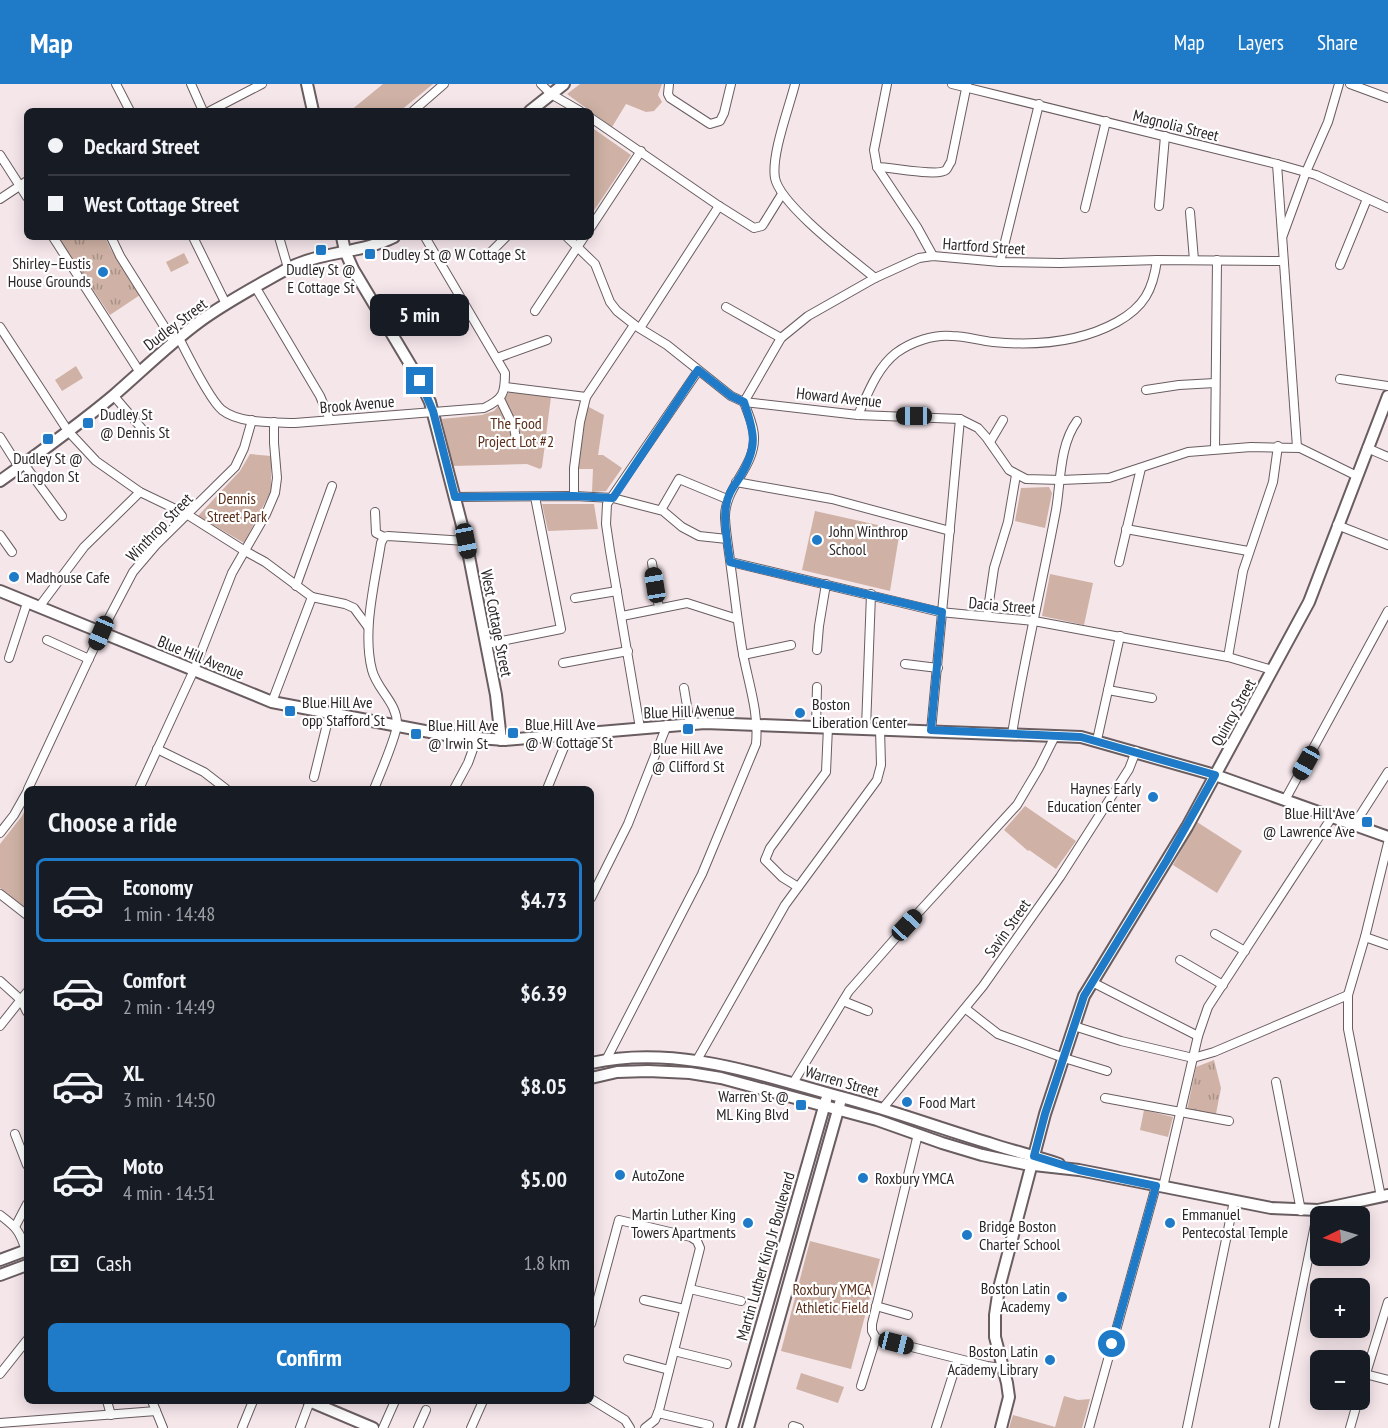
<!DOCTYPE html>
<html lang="en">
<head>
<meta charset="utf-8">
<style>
	body { margin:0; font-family:"PT Sans Narrow",sans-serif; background:#242831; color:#f1f3f6; height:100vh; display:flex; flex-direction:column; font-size:22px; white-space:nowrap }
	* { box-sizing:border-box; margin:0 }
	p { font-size:20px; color:#9ea1a6 }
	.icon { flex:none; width:33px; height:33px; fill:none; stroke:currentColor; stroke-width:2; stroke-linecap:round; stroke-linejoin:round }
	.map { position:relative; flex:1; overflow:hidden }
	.drawer { position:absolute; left:24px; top:702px; width:570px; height:618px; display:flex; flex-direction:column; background:#171b24; border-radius:9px; box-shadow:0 3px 15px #0003 }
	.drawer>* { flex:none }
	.banner { position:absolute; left:24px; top:24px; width:570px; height:132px; border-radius:9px; box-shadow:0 3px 15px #0003; display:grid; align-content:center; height:132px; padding:0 24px; background:#171b24 }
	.needle { width:39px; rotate:265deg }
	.buttons { position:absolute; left:1310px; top:1122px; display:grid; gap:12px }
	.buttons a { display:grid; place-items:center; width:60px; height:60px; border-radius:9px; background:#171b24; box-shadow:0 3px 15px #0003; font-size:30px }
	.end { position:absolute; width:27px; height:27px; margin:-14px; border:8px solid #1f7bc8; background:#fff; box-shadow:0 0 0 3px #fff }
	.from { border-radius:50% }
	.bubble { position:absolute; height:42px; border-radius:9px; background:#171b24; box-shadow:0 3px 15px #0003; font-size:20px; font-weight:700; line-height:42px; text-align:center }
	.car { position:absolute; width:18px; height:36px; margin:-18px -9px; border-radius:8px; box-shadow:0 0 4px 2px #0007; background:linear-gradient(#222 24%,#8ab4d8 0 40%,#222 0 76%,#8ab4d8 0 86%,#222 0) }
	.banner b { display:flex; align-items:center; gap:21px; height:57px; font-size:22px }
	.banner b+b { border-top:2px solid #363941 }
	.banner i { width:15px; height:15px; background:#f1f3f6 }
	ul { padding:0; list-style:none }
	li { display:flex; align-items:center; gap:18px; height:84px; margin:0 12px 9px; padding:0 12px; border:3px solid transparent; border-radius:9px }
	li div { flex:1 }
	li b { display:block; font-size:22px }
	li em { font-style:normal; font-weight:700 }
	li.on { border-color:#1f7bc8 }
	li>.icon { width:54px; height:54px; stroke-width:1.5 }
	h2 { padding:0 24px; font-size:27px; line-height:72px }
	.pay { display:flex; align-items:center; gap:15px; height:66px; padding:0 24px; font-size:22px }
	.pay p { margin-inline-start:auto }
	.action { display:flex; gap:12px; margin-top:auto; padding:12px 24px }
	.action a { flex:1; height:69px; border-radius:9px; background:#1f7bc8; color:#fff; font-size:24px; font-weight:700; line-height:69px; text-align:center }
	header { display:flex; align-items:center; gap:36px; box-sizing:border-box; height:84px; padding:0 30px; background:#1f7bc8; color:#fff }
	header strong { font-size:28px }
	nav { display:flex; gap:33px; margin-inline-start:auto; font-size:21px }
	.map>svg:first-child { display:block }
	.grass { fill:url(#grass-tufts) }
	.green { fill:#cfb2a5 }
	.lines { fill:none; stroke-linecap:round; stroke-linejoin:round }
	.street-casing { stroke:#695d60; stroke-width:10 }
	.secondary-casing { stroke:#695d60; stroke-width:14 }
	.street { stroke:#fff; stroke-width:8 }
	.secondary { stroke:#fff; stroke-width:10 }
	.route { stroke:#1f7bc8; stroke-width:8 }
	.poi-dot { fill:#1f7bc8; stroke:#fff; stroke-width:2 }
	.labels { text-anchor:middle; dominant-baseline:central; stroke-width:4.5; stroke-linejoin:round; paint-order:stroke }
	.street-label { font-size:16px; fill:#2b2527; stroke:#fff }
	.poi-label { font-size:16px; fill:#2b2527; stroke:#fff; text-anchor:start }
	.park-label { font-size:16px; fill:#5b2f1b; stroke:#fff }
</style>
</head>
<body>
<header>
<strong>Map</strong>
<nav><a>Map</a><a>Layers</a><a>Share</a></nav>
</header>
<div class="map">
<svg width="1388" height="1344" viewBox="0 0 1388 1344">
	<defs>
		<pattern id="grass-tufts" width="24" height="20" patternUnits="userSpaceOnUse" patternTransform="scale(1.5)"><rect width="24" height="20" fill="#cfb2a5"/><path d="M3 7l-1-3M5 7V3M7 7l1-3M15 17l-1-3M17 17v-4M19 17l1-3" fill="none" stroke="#a89186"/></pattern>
	</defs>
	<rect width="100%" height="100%" fill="#f5e6ea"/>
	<!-- grass -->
	<g class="grass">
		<path d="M58 153H105L110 164 140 211 110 231Z"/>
		<path d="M1214 976 1221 1004 1216 1030 1187 1026 1196 983Z"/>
	</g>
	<!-- green -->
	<g class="green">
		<path d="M383 0H433L400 27H350Z"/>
		<path d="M580 0H662L658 11 662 18 654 27 646 28 626 20 612 43 567 10Z"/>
		<path d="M591 43 631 71 591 131Z"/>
		<path d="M184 169 189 179 171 188 166 178Z"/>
		<path d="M76 282 83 294 62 307 55 296Z"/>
		<path d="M510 307 551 313 542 383 540 385 527 380 453 382 442 335 482 331 494 327Z"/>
		<path d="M587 322 604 331 598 371H603L622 384 606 407 592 408 593 385H578Z"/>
		<path d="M250 370 271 372V407L244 459 198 432 240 387Z"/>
		<path d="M1049 403 1052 409 1045 444 1015 437 1021 404Z"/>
		<path d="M542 420H594L598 445 548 447Z"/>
		<path d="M815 427 900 446 890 507 802 486Z"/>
		<path d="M1050 490 1093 499 1084 541 1042 532Z"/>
		<path d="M27 722V825L0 804V760L22 732Z"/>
		<path d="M1025 722 1076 757 1056 785 1029 766 1028 767 1004 746Z"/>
		<path d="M1197 738 1242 767 1217 809 1173 781Z"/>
		<path d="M1144 1026 1173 1033 1168 1053 1140 1046Z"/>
		<path d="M810 1157 880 1175 851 1285 781 1267Z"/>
		<path d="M801 1289 844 1303 838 1319 796 1305Z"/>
		<path d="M1064 1312 1078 1316 1090 1315 1082 1344H1009L1013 1331 1055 1343Z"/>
	</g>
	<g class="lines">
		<defs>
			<g id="street">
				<path d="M116 0 130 27"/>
				<path d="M191 0 203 27"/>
				<path d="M541 0 551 10 580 27"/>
				<path d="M669 0 668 10 670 14 710 40 720 37 724 29 731 0"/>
				<path d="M795 0C789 24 771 71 775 94 780 121 852 175 875 194"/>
				<path d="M887 0 874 66 877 83 917 143 933 172"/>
				<path d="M952 0 1277 80 1316 91 1388 124"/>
				<path d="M1350 0 1388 14"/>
				<path d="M210 27 262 0"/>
				<path d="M413 27 444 0"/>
				<path d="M591 34 719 122 754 144 762 142 764 139 782 110"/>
				<path d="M0 71 27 113"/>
				<path d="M1277 80 1297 363"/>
				<path d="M877 83C891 83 938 93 946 86 948 84 949 80 951 78L967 0"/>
				<path d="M0 115 27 97"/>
				<path d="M1159 122 1165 52"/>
				<path d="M1085 124 1106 37"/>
				<path d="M1190 128 1194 176"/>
				<path d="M591 143 641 67"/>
				<path d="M1283 151 1306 88 1328 38 1339 0"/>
				<path d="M53 153 139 287"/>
				<path d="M111 153 120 172 174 258"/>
				<path d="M193 153 226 220"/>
				<path d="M279 153 288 184"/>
				<path d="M567 153 595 180 610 218 617 227 636 242 667 261 731 312 744 318 858 331 960 335 978 344 986 353 1009 386 1026 395 1061 396 1109 394 1188 368 1251 363 1300 364 1357 392"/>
				<path d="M486 173 506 153"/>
				<path d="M1000 178 1039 20"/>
				<path d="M1340 181 1367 115"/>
				<path d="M256 204 320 312 330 336"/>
				<path d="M726 223 781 254"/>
				<path d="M535 227 584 153"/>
				<path d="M0 243 68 347 96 377 140 408 188 431 245 467 265 478 312 513 345 520 354 524 368 543"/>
				<path d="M640 244 719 122"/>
				<path d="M179 254C187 270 210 316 222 326 240 340 273 338 295 339L484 324C503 315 505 310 505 289L425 153"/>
				<path d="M497 274 547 256"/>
				<path d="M1340 295 1388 302"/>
				<path d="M505 303 586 313"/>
				<path d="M1146 306 1179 301 1215 299"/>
				<path d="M113 311 143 346"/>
				<path d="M500 315 514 344 517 359"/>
				<path d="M858 331C868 309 877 284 896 269 911 258 934 250 952 252 966 252 980 257 993 258 1036 262 1079 259 1117 238 1144 223 1153 206 1157 176"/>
				<path d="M0 353 19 383"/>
				<path d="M990 358 1003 336"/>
				<path d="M1367 364 1388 373"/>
				<path d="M1215 365 1217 176"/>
				<path d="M24 380 62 432"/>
				<path d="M736 398 832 415 950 447"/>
				<path d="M574 412V384L580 338 586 313 634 241"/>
				<path d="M455 413 574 412 613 414 663 427 682 443 699 452 727 455"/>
				<path d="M661 426 679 395 727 415"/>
				<path d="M375 428 376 449 384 453"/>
				<path d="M1337 441 1388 461"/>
				<path d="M1126 445 1248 467"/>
				<path d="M0 451 12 468"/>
				<path d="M731 478 940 528 1034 537 1228 573 1272 586"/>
				<path d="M1119 478 1141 384"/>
				<path d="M652 479 659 524"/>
				<path d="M296 502 332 402"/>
				<path d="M575 514 617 507"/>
				<path d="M39 523 84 463 140 408"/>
				<path d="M622 532 687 519 737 535"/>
				<path d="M987 532 994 484 1008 438 1016 391"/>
				<path d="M47 556 89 575"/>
				<path d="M487 560 561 545 535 413"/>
				<path d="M817 566 819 542 826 500"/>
				<path d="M743 571 791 561"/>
				<path d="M1228 573 1243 487 1273 398 1278 362"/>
				<path d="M9 574 27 519"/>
				<path d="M563 579 628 567"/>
				<path d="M905 580 938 584"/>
				<path d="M684 604 690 640"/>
				<path d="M1108 606 1152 614"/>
				<path d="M272 618 312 513"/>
				<path d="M816 642 817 603"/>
				<path d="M640 644 610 467 606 440 607 420 698 287"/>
				<path d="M866 644 871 510"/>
				<path d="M931 647 960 335"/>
				<path d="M1012 650C1024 575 1042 501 1056 426 1061 397 1059 362 1077 337"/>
				<path d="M1097 656 1120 552"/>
				<path d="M157 665 204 688 226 705"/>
				<path d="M314 693 330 628"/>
				<path d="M28 705 101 549 133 488 156 461 235 383 244 364 252 336"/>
				<path d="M139 705 194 586 232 489 266 430 275 409 277 394 274 359V338"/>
				<path d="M374 705C379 693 397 650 397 640 397 618 377 606 372 586 362 547 375 498 381 459L384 453 388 452 466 457"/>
				<path d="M454 705 468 679 477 654"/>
				<path d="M547 705 569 651"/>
				<path d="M1285 716 1388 527"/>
				<path d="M1354 741 1388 688"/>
				<path d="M0 749 14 731 27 708"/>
				<path d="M798 803 782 793 765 776 770 764 826 688 828 643"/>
				<path d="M0 810 27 831"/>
				<path d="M591 814 628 740 667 641"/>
				<path d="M1215 850 1245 867"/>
				<path d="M1365 853 1388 861"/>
				<path d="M1180 876 1223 901"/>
				<path d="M0 897 21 916 27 928"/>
				<path d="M1092 898 1198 952"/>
				<path d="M843 917 868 927"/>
				<path d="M966 925 998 950 1064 974 1107 987"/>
				<path d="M0 942 27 908"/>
				<path d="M1074 942 1121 957 1193 974 1214 968 1348 911"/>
				<path d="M606 976 702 790 756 660C759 629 749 601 743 570 738 542 735 513 731 484 729 467 726 451 725 434 724 403 755 384 754 353 754 341 748 330 744 318L781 254 808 232 875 194 919 174 933 172 1000 178 1060 179 1157 176 1282 177"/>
				<path d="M697 976 785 821 877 696 881 681 880 645"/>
				<path d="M1276 998 1301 1127"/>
				<path d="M793 999 849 907 907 841 1017 721 1039 684 1055 652"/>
				<path d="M1105 1014 1229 1037"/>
				<path d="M883 1024 983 902 1060 793 1129 685 1136 667"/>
				<path d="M15 1050 27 1081"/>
				<path d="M918 1050 872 1240V1247L876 1254 987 1282 1002 1284"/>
				<path d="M1163 1103 1198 952 1208 923 1332 733"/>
				<path d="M1381 1113 1348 945V911L1365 853 1388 759"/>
				<path d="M0 1131C16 1143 20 1147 26 1167"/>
				<path d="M15 1143 27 1120"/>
				<path d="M690 1205 741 1217"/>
				<path d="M644 1216 684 1225"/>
				<path d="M876 1222 908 1231"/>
				<path d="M591 1240 619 1136 691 1153 697 1157 700 1164 659 1326 655 1336 645 1344"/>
				<path d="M674 1267 727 1280"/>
				<path d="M628 1275 669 1286"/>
				<path d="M0 1290 27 1256"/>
				<path d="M1365 1290 1388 1296"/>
				<path d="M861 1302 876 1254"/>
				<path d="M1359 1312 1388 1218"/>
				<path d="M591 1315 625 1336 630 1344"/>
				<path d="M107 1317 111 1331"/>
				<path d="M152 1317 163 1344"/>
				<path d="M658 1329 709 1341"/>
				<path d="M0 1339 156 1327"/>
				<path d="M793 1342 799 1344"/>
				<path d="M242 1344 253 1317"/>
				<path d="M300 1344 310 1317"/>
				<path d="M383 1344 395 1317"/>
				<path d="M418 1344 426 1326"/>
				<path d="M471 1344 483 1317"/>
				<path d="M936 1344 958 1275"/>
				<path d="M1089 1344 1156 1102"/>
				<path d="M1187 1344 1234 1117"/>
				<path d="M1274 1344 1318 1126"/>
				<path d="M1350 1344 1358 1316"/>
			</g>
			<g id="secondary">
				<path d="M307 0 313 27"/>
				<path d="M530 27 564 0"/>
				<path d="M342 153 345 167 353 185 420 297 430 318 466 457 496 611 501 656"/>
				<path d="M0 397C38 370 77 342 113 312 142 287 169 260 199 238 226 218 257 202 285 186 319 167 360 170 394 153"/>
				<path d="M0 507 272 618 451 652 505 656 705 639 1081 653 1215 691 1388 753"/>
				<path d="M591 979C676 960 760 991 841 1013 891 1026 939 1044 989 1059 1012 1067 1036 1072 1059 1080"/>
				<path d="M591 994 617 988 648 987 690 989 721 994 877 1036 942 1059 982 1071 1025 1080 1079 1086 1271 1124 1318 1126 1388 1111"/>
				<path d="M0 1176 27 1166"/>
				<path d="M0 1191 27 1181"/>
				<path d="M309 1317 373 1344"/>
				<path d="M732 1344 826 1016"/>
				<path d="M748 1344 840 1019"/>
				<path d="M1001 1344 1009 1313 1007 1299 995 1253V1231L999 1204 1045 1030 1084 912 1187 743 1309 518 1388 312"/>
			</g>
		</defs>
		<!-- street casing -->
		<use href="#street" class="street-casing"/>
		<!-- secondary casing -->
		<use href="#secondary" class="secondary-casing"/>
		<!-- street -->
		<use href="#street" class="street"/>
		<!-- secondary -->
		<use href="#secondary" class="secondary"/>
	</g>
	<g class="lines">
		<!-- route -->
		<path class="route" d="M420 297 433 327 455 413 574 412 613 414 698 286 731 312 744 318C755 350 758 363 740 393 734 402 727 411 726 422 723 440 728 460 730 478L942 528 931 646 1081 653 1215 691 1167 776 1084 912 1045 1030 1034 1072 1079 1086 1156 1102 1112 1260"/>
	</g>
	<!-- markers -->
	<g class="poi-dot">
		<rect x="315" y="160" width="12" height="12" rx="3"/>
		<rect x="364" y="164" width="12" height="12" rx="3"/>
		<circle cx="103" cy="188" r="6"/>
		<rect x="82" y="333" width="12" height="12" rx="3"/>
		<rect x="42" y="349" width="12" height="12" rx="3"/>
		<circle cx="817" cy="456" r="6"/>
		<circle cx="14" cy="493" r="6"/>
		<rect x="284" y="621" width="12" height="12" rx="3"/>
		<circle cx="800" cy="629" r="6"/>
		<rect x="682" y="639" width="12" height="12" rx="3"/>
		<rect x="507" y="643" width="12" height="12" rx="3"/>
		<rect x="410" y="644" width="12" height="12" rx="3"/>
		<circle cx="1153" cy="713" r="6"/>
		<rect x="1361" y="732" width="12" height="12" rx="3"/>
		<circle cx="907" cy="1018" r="6"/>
		<rect x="795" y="1015" width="12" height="12" rx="3"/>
		<circle cx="620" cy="1091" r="6"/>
		<circle cx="863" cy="1094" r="6"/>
		<circle cx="748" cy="1139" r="6"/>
		<circle cx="1170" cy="1139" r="6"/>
		<circle cx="967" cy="1151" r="6"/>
		<circle cx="1062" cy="1213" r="6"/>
		<circle cx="1050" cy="1276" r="6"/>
	</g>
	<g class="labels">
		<!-- street labels -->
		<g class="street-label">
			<text transform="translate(1176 41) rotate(14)">Magnolia Street</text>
			<text transform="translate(984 162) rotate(4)">Hartford Street</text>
			<text transform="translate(175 240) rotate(-37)">Dudley Street</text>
			<text transform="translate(839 313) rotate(6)">Howard Avenue</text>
			<text transform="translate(357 320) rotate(-5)">Brook Avenue</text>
			<text transform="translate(159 443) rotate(-46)">Winthrop Street</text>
			<text transform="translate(1002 521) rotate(5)">Dacia Street</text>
			<text transform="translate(497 539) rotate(79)">West Cottage Street</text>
			<text transform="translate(201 573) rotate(22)">Blue Hill Avenue</text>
			<text transform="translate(689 627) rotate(-2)">Blue Hill Avenue</text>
			<text transform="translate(1233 628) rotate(-61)">Quincy Street</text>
			<text transform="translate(1007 844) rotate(-55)">Savin Street</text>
			<text transform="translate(842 997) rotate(16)">Warren Street</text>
			<text transform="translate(765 1172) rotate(-74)">Martin Luther King Jr Boulevard</text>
		</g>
		<!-- poi labels -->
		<g class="poi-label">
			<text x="382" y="170">Dudley St @ W Cottage St</text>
			<text x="91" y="179" text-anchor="end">Shirley–Eustis<tspan x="91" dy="18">House Grounds</tspan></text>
			<text x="321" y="185" text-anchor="middle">Dudley St @<tspan x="321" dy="18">E Cottage St</tspan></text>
			<text x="100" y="330">Dudley St<tspan x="100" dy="18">@ Dennis St</tspan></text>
			<text x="48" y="374" text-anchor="middle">Dudley St @<tspan x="48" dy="18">Langdon St</tspan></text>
			<text x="829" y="447">John Winthrop<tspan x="829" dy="18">School</tspan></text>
			<text x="26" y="493">Madhouse Cafe</text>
			<text x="302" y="618">Blue Hill Ave<tspan x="302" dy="18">opp Stafford St</tspan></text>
			<text x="812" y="620">Boston<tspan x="812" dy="18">Liberation Center</tspan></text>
			<text x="525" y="640">Blue Hill Ave<tspan x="525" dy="18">@ W Cottage St</tspan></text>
			<text x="428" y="641">Blue Hill Ave<tspan x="428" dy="18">@ Irwin St</tspan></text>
			<text x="688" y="664" text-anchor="middle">Blue Hill Ave<tspan x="688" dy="18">@ Clifford St</tspan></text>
			<text x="1141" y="704" text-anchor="end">Haynes Early<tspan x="1141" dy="18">Education Center</tspan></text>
			<text x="1355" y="729" text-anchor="end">Blue Hill Ave<tspan x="1355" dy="18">@ Lawrence Ave</tspan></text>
			<text x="789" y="1012" text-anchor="end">Warren St @<tspan x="789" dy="18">ML King Blvd</tspan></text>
			<text x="919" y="1018">Food Mart</text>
			<text x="632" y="1091">AutoZone</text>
			<text x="875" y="1094">Roxbury YMCA</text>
			<text x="736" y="1130" text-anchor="end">Martin Luther King<tspan x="736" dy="18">Towers Apartments</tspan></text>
			<text x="1182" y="1130">Emmanuel<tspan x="1182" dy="18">Pentecostal Temple</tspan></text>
			<text x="979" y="1142">Bridge Boston<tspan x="979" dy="18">Charter School</tspan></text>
			<text x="1050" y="1204" text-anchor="end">Boston Latin<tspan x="1050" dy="18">Academy</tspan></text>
			<text x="1038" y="1267" text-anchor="end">Boston Latin<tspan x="1038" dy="18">Academy Library</tspan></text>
		</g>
		<!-- park labels -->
		<g class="park-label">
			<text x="516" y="339">The Food<tspan x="516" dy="18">Project Lot #2</tspan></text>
			<text x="237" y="414">Dennis<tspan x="237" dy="18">Street Park</tspan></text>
			<text x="832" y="1205">Roxbury YMCA<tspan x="832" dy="18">Athletic Field</tspan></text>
		</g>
	</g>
</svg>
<div class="buttons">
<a><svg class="needle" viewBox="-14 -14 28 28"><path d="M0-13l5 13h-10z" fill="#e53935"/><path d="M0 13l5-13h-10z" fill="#9ea1a6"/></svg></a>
<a>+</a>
<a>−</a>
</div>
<i class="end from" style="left:1112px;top:1260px"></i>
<i class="end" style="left:420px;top:297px"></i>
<div class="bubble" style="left:370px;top:210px;width:99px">5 min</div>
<i class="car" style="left:914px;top:332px;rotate:270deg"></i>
<i class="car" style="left:466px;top:457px;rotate:169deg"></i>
<i class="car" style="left:655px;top:501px;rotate:351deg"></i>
<i class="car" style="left:101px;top:549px;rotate:203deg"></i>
<i class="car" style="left:1306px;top:679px;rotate:209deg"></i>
<i class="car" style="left:907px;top:841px;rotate:43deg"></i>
<i class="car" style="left:896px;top:1259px;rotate:104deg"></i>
<div class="banner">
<b><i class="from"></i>Deckard Street</b>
<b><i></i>West Cottage Street</b>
</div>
<section class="drawer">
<h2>Choose a ride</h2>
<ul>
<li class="on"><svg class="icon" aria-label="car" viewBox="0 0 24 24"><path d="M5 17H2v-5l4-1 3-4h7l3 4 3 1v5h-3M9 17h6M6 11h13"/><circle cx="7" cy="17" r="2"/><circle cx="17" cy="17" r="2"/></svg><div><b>Economy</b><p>1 min · 14:48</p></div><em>$4.73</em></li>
<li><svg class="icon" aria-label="car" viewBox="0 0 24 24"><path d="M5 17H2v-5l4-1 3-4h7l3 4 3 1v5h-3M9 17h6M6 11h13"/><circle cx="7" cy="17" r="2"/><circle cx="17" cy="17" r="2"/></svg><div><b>Comfort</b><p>2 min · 14:49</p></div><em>$6.39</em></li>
<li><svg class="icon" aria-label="car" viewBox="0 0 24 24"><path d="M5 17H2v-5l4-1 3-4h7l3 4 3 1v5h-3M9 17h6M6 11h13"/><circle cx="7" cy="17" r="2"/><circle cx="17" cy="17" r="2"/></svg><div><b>XL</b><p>3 min · 14:50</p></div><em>$8.05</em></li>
<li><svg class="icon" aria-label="car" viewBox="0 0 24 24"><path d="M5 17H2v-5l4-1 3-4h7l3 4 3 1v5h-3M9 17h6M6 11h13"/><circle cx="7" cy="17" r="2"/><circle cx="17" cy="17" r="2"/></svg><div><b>Moto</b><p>4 min · 14:51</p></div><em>$5.00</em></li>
</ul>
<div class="pay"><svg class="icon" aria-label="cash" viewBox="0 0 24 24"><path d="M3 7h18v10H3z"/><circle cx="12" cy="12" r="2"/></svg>Cash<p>1.8 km</p></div>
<div class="action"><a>Confirm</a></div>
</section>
</div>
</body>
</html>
